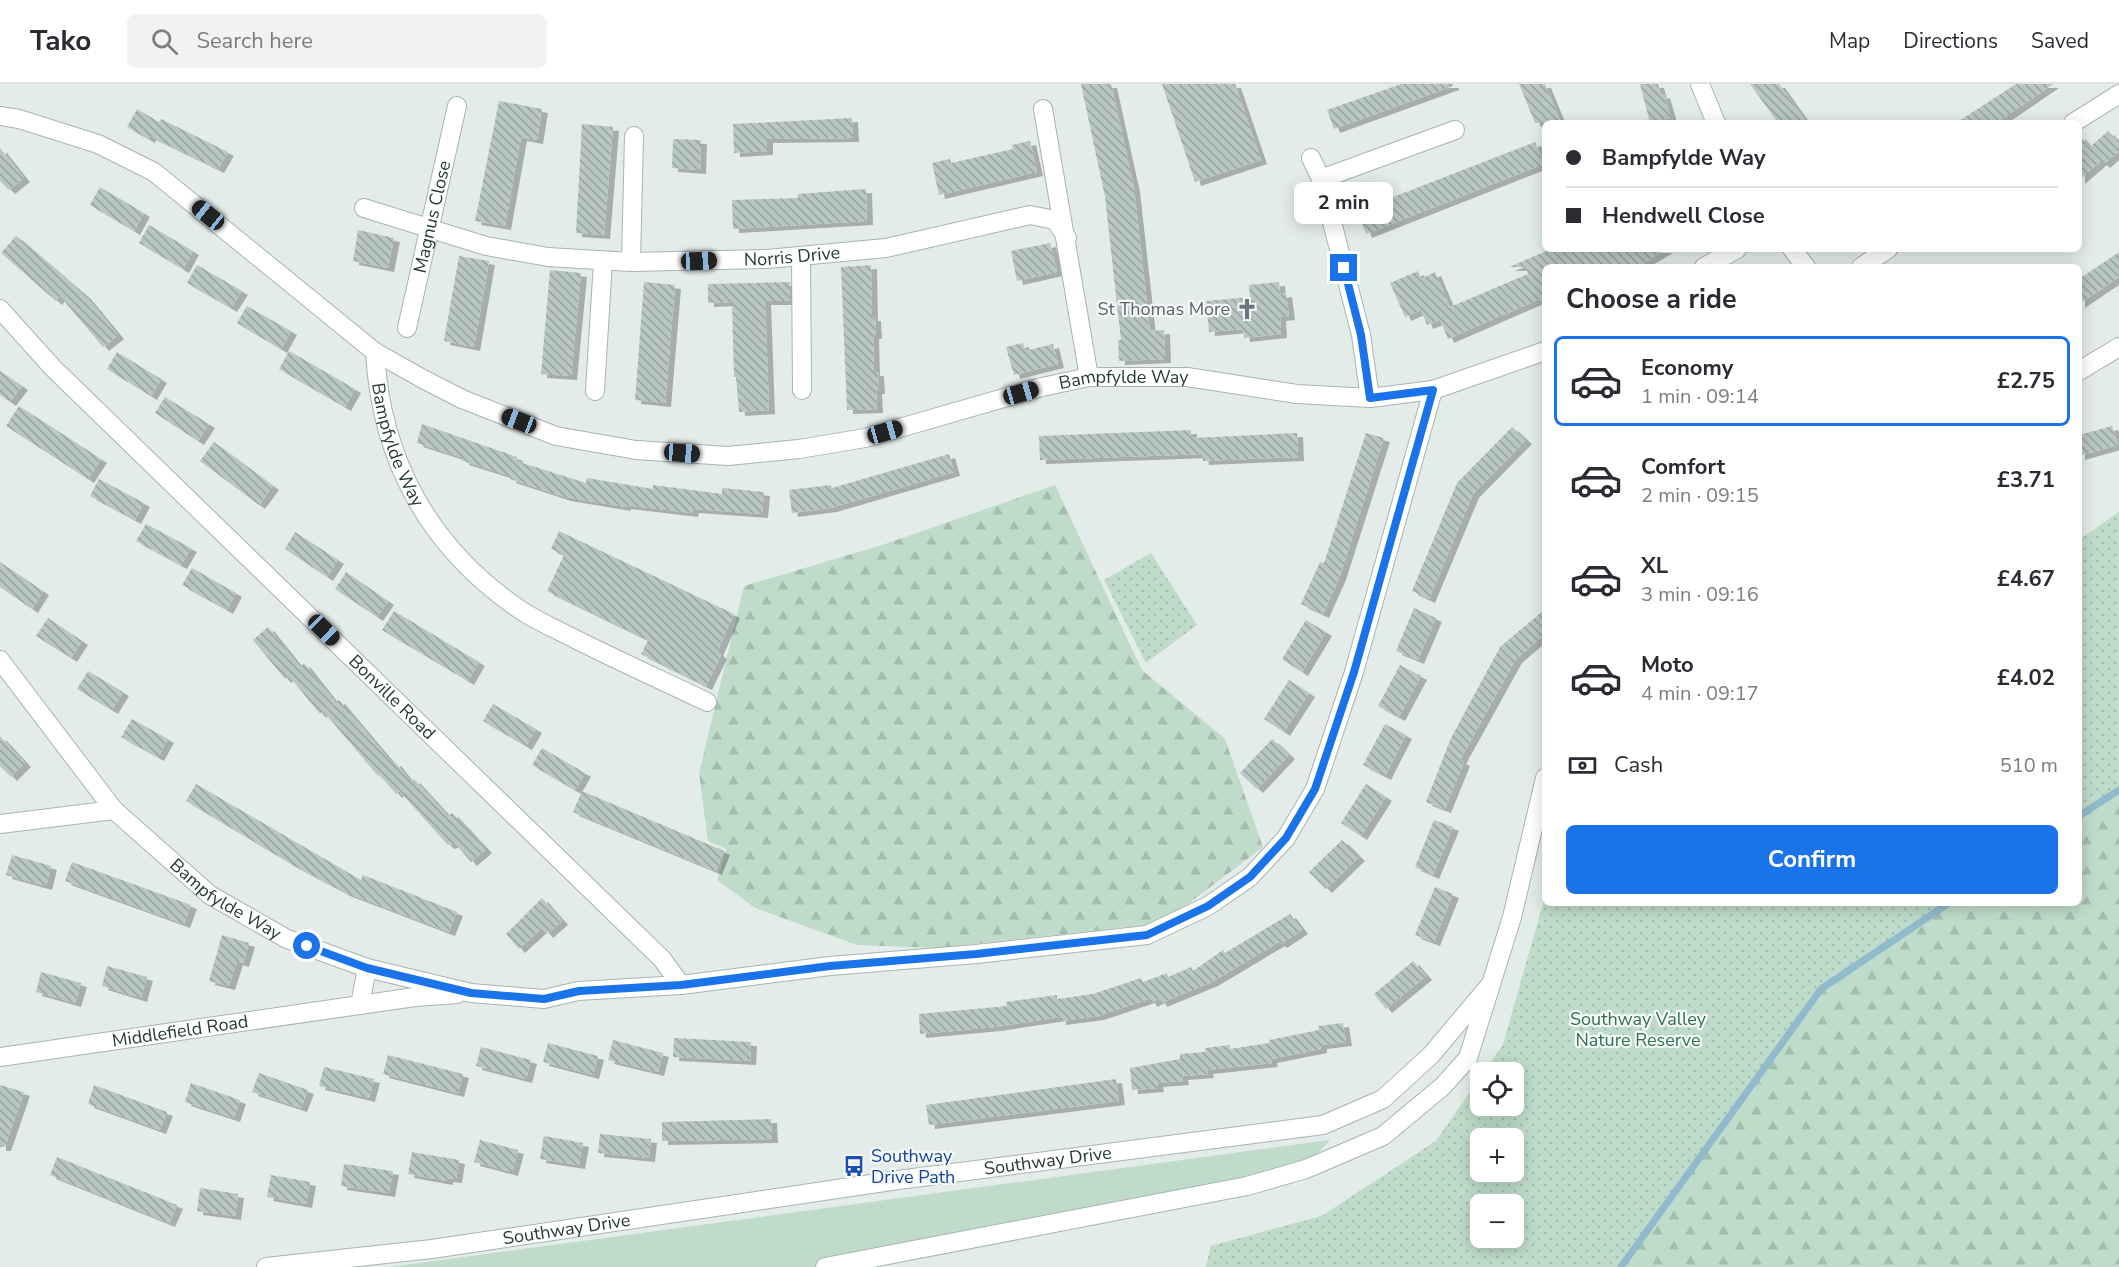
<!DOCTYPE html>
<html lang="en">
<head>
<meta charset="utf-8">
<style>
	body { margin:0; font-family:"Nunito Sans",sans-serif; background:#f2f2f3; color:#2b2b33; height:100vh; display:flex; flex-direction:column; font-size:22px; white-space:nowrap }
	* { box-sizing:border-box; margin:0 }
	p { font-size:20px; color:#7c7c81 }
	.icon { flex:none; width:33px; height:33px; fill:none; stroke:currentColor; stroke-width:2; stroke-linecap:round; stroke-linejoin:round }
	.map { position:relative; flex:1; overflow:hidden }
	.panel { position:absolute; left:1542px; top:180px; width:540px; height:642px; display:flex; flex-direction:column; background:#fff; border-radius:9px; box-shadow:0 3px 15px #0003 }
	.panel>* { flex:none }
	.top-card { position:absolute; left:1542px; top:36px; width:540px; height:132px; border-radius:9px; box-shadow:0 3px 15px #0003; display:grid; align-content:center; height:132px; padding:0 24px; background:#fff }
	.tools { position:absolute; left:1470px; top:978px; display:grid; gap:12px }
	.tools a { display:grid; place-items:center; width:54px; height:54px; border-radius:9px; background:#fff; box-shadow:0 3px 15px #0003; font-size:30px }
	.end { position:absolute; width:27px; height:27px; margin:-14px; border:8px solid #1a73e8; background:#fff; box-shadow:0 0 0 3px #fff }
	.from { border-radius:50% }
	.bubble { position:absolute; height:42px; border-radius:9px; background:#fff; box-shadow:0 3px 15px #0003; font-size:20px; font-weight:700; line-height:42px; text-align:center }
	.car { position:absolute; width:18px; height:36px; margin:-18px -9px; border-radius:8px; box-shadow:0 0 4px 2px #0007; background:linear-gradient(#222 24%,#8ab4d8 0 40%,#222 0 76%,#8ab4d8 0 86%,#222 0) }
	.top-card b { display:flex; align-items:center; gap:21px; height:57px; font-size:22px }
	.top-card b+b { border-top:2px solid #e1e1e2 }
	.top-card i { width:15px; height:15px; background:#2b2b33 }
	ul { padding:0; list-style:none }
	li { display:flex; align-items:center; gap:18px; height:90px; margin:0 12px 9px; padding:0 12px; border:3px solid transparent; border-radius:9px }
	li div { flex:1 }
	li b { display:block; font-size:22px }
	li em { font-style:normal; font-weight:700 }
	li.active { border-color:#1a73e8 }
	li>.icon { width:54px; height:54px; stroke-width:1.5 }
	h2 { padding:0 24px; font-size:27px; line-height:72px }
	.pay { display:flex; align-items:center; gap:15px; height:66px; padding:0 24px; font-size:22px }
	.pay p { margin-inline-start:auto }
	.cta { display:flex; gap:12px; margin-top:auto; padding:12px 24px }
	.cta a { flex:1; height:69px; border-radius:9px; background:#1a73e8; color:#fff; font-size:24px; font-weight:700; line-height:69px; text-align:center }
	header { display:flex; align-items:center; gap:36px; box-sizing:border-box; height:84px; padding:0 30px; background:#fff; border-bottom:2px solid #e1e1e2 }
	header strong { font-size:28px }
	nav { display:flex; gap:33px; margin-inline-start:auto; font-size:21px }
	.search { width:420px; height:54px; background:#f2f2f3; display:flex; align-items:center; gap:15px; box-sizing:border-box; padding:0 21px; border-radius:9px; color:#7c7c81; font-size:22px }
	.map>svg:first-child { display:block }
	.grass { fill:#bfdcca }
	.forest { fill:url(#forest-firs); fill-rule:evenodd }
	.park { fill:url(#park-dots); fill-rule:evenodd }
	.lines { fill:none; stroke-linecap:round; stroke-linejoin:round }
	.stream { stroke:#90bbcd; stroke-width:7 }
	.building { fill:url(#building-back-hatch); filter:url(#shadow) }
	.minor-casing { stroke:#a7b4b1; stroke-width:20 }
	.tertiary-casing { stroke:#a7b4b1; stroke-width:20 }
	.minor { stroke:#fff; stroke-width:18 }
	.tertiary { stroke:#fff; stroke-width:18 }
	.route { stroke:#1a73e8; stroke-width:8 }
	.labels { text-anchor:middle; dominant-baseline:central; stroke-width:4.5; stroke-linejoin:round; paint-order:stroke }
	.street-label { font-size:18px; fill:#253c39; stroke:#f4f9f7 }
	.worship-label { font-size:18px; fill:#5b616d; stroke:#f4f9f7; text-anchor:end }
	.park-label { font-size:18px; fill:#327053; stroke:#f4f9f7 }
	.transit-label { font-size:18px; fill:#164399; stroke:#f4f9f7; text-anchor:start }
</style>
</head>
<body>
<header>
<strong>Tako</strong>
<div class="search"><svg class="icon" aria-label="search" viewBox="0 0 24 24"><circle cx="10" cy="10" r="6"/><path d="M15 15l6 6"/></svg>Search here</div>
<nav><a>Map</a><a>Directions</a><a>Saved</a></nav>
</header>
<div class="map">
<svg width="2119" height="1183" viewBox="0 0 2119 1183">
	<defs>
		<pattern id="forest-firs" width="22" height="20" patternUnits="userSpaceOnUse" patternTransform="scale(1.5)"><rect width="22" height="20" fill="#bfdcca"/><path d="M5 1l3.5 6h-7zM16 11l3.5 6h-7z" fill="#a4beae"/></pattern>
		<pattern id="park-dots" width="8" height="8" patternUnits="userSpaceOnUse" patternTransform="scale(1.5)"><rect width="8" height="8" fill="#bfdcca"/><path d="M2 2h.1M6 6h.1" fill="none" stroke="#a4beae" stroke-width="1.8" stroke-linecap="round"/></pattern>
		<pattern id="building-back-hatch" width="6" height="6" patternUnits="userSpaceOnUse" patternTransform="scale(1.5)"><rect width="6" height="6" fill="#b9c7c3"/><path d="M-1 5l2 2M0 0l6 6M5-1l2 2" fill="none" stroke="#96a39f"/></pattern>
		<filter id="shadow"><feDropShadow dx="6" dy="4" stdDeviation="0" flood-color="#0004"/></filter>
	</defs>
	<rect width="100%" height="100%" fill="#e4ecea"/>
	<!-- grass -->
	<path class="grass" d="M1330 1056 1291 1100 1089 1133 817 1183H389Z"/>
	<!-- forest -->
	<g class="forest">
		<path d="M1055 401 1142 586 1225 655 1263 763 1163 839 938 864 857 861 755 824 717 796 726 765 708 757 699 689 744 502 885 460Z"/>
		<path d="M2119 428V1183H1206L1211 1162 1322 1132 1436 1057 1480 994V1022H1514V988H1484L1503 961 1545 813V819H2079V456ZM1480 1054H1514V1088H1480ZM1480 1120H1514V1154H1480Z"/>
	</g>
	<!-- park -->
	<g class="park">
		<path d="M2119 428V706L2079 732V456Z"/>
		<path d="M1151 469 1197 541 1146 579 1104 496Z"/>
		<path d="M1545 813V819H1949L1821 905 1621 1183H1206L1211 1162 1322 1132 1436 1057 1480 994V1022H1514V988H1484L1503 961ZM1480 1054H1514V1088H1480ZM1480 1120H1514V1154H1480Z"/>
	</g>
	<g class="lines">
		<!-- stream -->
		<g class="stream">
			<path d="M2079 732 2119 706"/>
			<path d="M1621 1183 1821 905 1949 819"/>
		</g>
	</g>
	<!-- building -->
	<g class="building">
		<path d="M1081 0H1111L1134 104 1150 247 1164 246 1165 275 1119 277 1118 256H1121L1105 113Z"/>
		<path d="M1162 0H1235L1261 76 1195 98Z"/>
		<path d="M1401 0H1453V2L1334 45 1327 26Z"/>
		<path d="M1519 0H1545L1561 39H1535Z"/>
		<path d="M1640 0H1658L1661 11 1664 10 1671 34 1650 39Z"/>
		<path d="M1750 0H1779L1807 39H1778Z"/>
		<path d="M2016 0H2053L1999 37 2000 39H1956Z"/>
		<path d="M499 17 542 25 537 56 521 53 505 142 475 137Z"/>
		<path d="M137 25 159 38 161 35 228 68 218 85 150 52 149 55 127 43Z"/>
		<path d="M852 34 853 54 767 55V67L734 69 733 40Z"/>
		<path d="M582 40 613 43 604 151 576 149Z"/>
		<path d="M2108 47 2119 59V67L2104 80 2101 77 2079 96V51L2090 63Z"/>
		<path d="M673 55 701 56 700 86 672 84Z"/>
		<path d="M1030 57 1037 88 939 111 932 79 950 75 951 79 1013 65 1012 61Z"/>
		<path d="M1535 58 1544 80 1366 150 1357 127Z"/>
		<path d="M0 64 24 94 9 106 0 97Z"/>
		<path d="M100 103 144 129 134 147 90 121Z"/>
		<path d="M866 105 867 137 733 145 732 116 798 114V110Z"/>
		<path d="M149 141 193 167 183 185 139 159Z"/>
		<path d="M358 146 394 154 388 184 353 177Z"/>
		<path d="M16 152 85 211 118 251 103 263 60 212 56 217 1 169Z"/>
		<path d="M1050 159 1057 188 1017 197 1011 167Z"/>
		<path d="M1551 165H1667L1637 183H1545V226L1540 215 1448 255 1440 236 1427 241 1421 226 1405 233 1390 199 1418 187 1421 195 1435 188 1450 223 1528 190 1525 183H1509Z"/>
		<path d="M2119 168V193L2079 220V195Z"/>
		<path d="M459 172 489 177 474 263 444 257Z"/>
		<path d="M197 181 242 207 231 224 187 199Z"/>
		<path d="M871 181 872 233H875L876 251H873L874 288H878L879 306H876L877 325 847 326 841 183Z"/>
		<path d="M550 186 581 189 571 292 541 290Z"/>
		<path d="M644 198 675 201 665 319 635 316Z"/>
		<path d="M790 198V217H765L769 326 739 328 736 293H734L732 218 708 219V200Z"/>
		<path d="M1279 198 1280 210 1286 209 1289 232 1280 233 1281 250 1244 254 1243 245 1209 248 1206 217 1250 213 1249 201Z"/>
		<path d="M247 222 291 247 281 265 237 239Z"/>
		<path d="M1023 259 1025 267 1053 260 1058 280 1014 291 1006 263Z"/>
		<path d="M289 267 355 305 345 323 279 285Z"/>
		<path d="M117 268 161 295 151 312 107 285Z"/>
		<path d="M0 287 22 302 10 318 0 311Z"/>
		<path d="M165 313 209 340 198 357 155 329Z"/>
		<path d="M19 322 101 375 88 395 6 342Z"/>
		<path d="M422 340 517 373 516 377 586 399 587 394 653 405V401L722 410V404L764 408 762 430 693 425 692 429 625 421V423L565 413 510 395 511 392 463 377 464 374 417 359Z"/>
		<path d="M2112 342 2118 361 2079 372V351Z"/>
		<path d="M1512 343 1526 356 1473 410 1429 515 1412 507 1457 399Z"/>
		<path d="M1191 346V354L1297 349 1298 373 1203 377 1202 370 1040 376 1039 352Z"/>
		<path d="M1366 349 1384 354 1340 492 1323 530 1301 520 1320 478 1324 479Z"/>
		<path d="M214 358 273 402 259 421 200 377Z"/>
		<path d="M949 370 954 388 831 424 792 429 789 406 831 401 832 404Z"/>
		<path d="M99 395 144 419 135 436 90 412Z"/>
		<path d="M146 440 191 464 181 481 136 457Z"/>
		<path d="M559 447 734 530 717 568 721 571 706 602 641 570 648 556 547 507 564 471 551 465Z"/>
		<path d="M295 448 338 476 327 493 285 465Z"/>
		<path d="M0 478 43 507 32 525 0 503Z"/>
		<path d="M192 484 236 509 227 526 182 501Z"/>
		<path d="M346 488 388 517 377 533 335 505Z"/>
		<path d="M1414 524 1436 534 1418 576 1396 567Z"/>
		<path d="M1545 525V550L1516 575 1460 676 1464 678 1445 725 1426 718 1451 654 1500 563Z"/>
		<path d="M394 527 479 578 468 597 382 546Z"/>
		<path d="M48 534 82 557 71 574 36 552Z"/>
		<path d="M1306 536 1326 548 1302 588 1282 575Z"/>
		<path d="M268 543 300 583 304 579 335 618 320 630 289 592 285 595 253 556Z"/>
		<path d="M1400 581 1421 592 1399 633 1378 622Z"/>
		<path d="M88 587 123 608 112 626 77 605Z"/>
		<path d="M1289 596 1309 609 1284 648 1264 635Z"/>
		<path d="M339 616 393 680 395 678 411 698 414 695 448 732 452 729 486 765 471 778 455 759 448 761 400 708 402 706 396 710 380 691 378 692 324 628Z"/>
		<path d="M493 620 536 645 526 662 483 637Z"/>
		<path d="M132 635 168 655 158 673 121 653Z"/>
		<path d="M1385 640 1406 651 1385 692 1363 681Z"/>
		<path d="M0 652 25 679 11 693 0 682Z"/>
		<path d="M1272 655 1289 671 1257 705 1240 689Z"/>
		<path d="M542 664 585 689 575 706 532 681Z"/>
		<path d="M196 700 361 796 363 791 457 828 449 848 344 808 293 781 186 717Z"/>
		<path d="M1366 700 1386 713 1361 752 1341 739Z"/>
		<path d="M582 707 724 767 716 787 573 728Z"/>
		<path d="M1434 736 1453 743 1433 791 1415 783Z"/>
		<path d="M1342 756 1359 773 1326 805 1309 788Z"/>
		<path d="M12 771 51 782 46 802 6 791Z"/>
		<path d="M72 778 191 821 184 840 65 797Z"/>
		<path d="M1435 803 1453 810 1434 858 1415 851Z"/>
		<path d="M542 814 562 837 547 850 542 844 519 865 506 850Z"/>
		<path d="M1290 830 1302 846 1281 860 1279 858 1212 898 1161 919 1159 915 1151 919 1149 915 1098 932 1060 937V933L995 943 920 950 919 930 1007 922 1006 918 1057 911V915L1093 910 1141 894 1143 898 1167 889 1168 893 1191 883 1193 887 1223 866 1225 869Z"/>
		<path d="M222 851 249 859 243 879 237 877 229 902 209 897Z"/>
		<path d="M1413 877 1426 892 1386 925 1374 910Z"/>
		<path d="M107 882 147 893 141 914 102 902Z"/>
		<path d="M41 888 81 899 75 919 36 908Z"/>
		<path d="M1343 939 1346 958 1321 961V965L1271 975 1272 979 1207 986 1208 990 1182 992 1183 997 1157 999 1158 1004 1132 1006 1130 984 1180 975V970L1205 968V964L1230 961V965L1269 959V956L1319 946 1318 942Z"/>
		<path d="M674 954 751 958 750 977 673 973Z"/>
		<path d="M613 956 663 969 658 988 608 976Z"/>
		<path d="M548 959 598 972 593 991 543 978Z"/>
		<path d="M481 963 531 976 526 995 476 982Z"/>
		<path d="M388 971 463 990 458 1009 383 990Z"/>
		<path d="M324 983 374 995 369 1014 319 1002Z"/>
		<path d="M259 989 308 1006 301 1024 252 1008Z"/>
		<path d="M1116 995 1119 1017 929 1041 926 1021Z"/>
		<path d="M191 999 240 1016 234 1034 185 1018Z"/>
		<path d="M0 1001 24 1008 5 1063H0Z"/>
		<path d="M94 1001 167 1028 160 1046 88 1020Z"/>
		<path d="M771 1035 772 1055 662 1057V1038Z"/>
		<path d="M600 1050 651 1055 649 1074 598 1069Z"/>
		<path d="M544 1052 583 1059 579 1081 540 1075Z"/>
		<path d="M480 1056 518 1066 512 1088 474 1078Z"/>
		<path d="M412 1068 459 1076 456 1095 447 1094V1097L408 1090Z"/>
		<path d="M57 1073 177 1121 169 1139 50 1091Z"/>
		<path d="M344 1080 393 1087 389 1109 341 1102Z"/>
		<path d="M271 1091 310 1098 306 1120 267 1113Z"/>
		<path d="M200 1104 238 1110 235 1132 197 1127Z"/>
	</g>
	<g class="lines">
		<defs>
			<g id="minor">
				<path d="M1043 25 1089 293"/>
				<path id="s1" d="M0 32 19 35 98 60 154 88 375 268 423 295 462 315 556 352 636 366 728 372 799 365 865 354 1042 303 1089 293H1187L1297 310 1370 314 1433 306 1545 267"/>
				<path d="M2073 39 2119 10"/>
				<path d="M1311 74 1321 95 1361 251 1370 314"/>
				<path d="M1321 95 1455 46"/>
				<path id="s2" d="M364 124 486 162 548 173 631 178 767 175 886 164 1030 131 1055 136 1067 154"/>
				<path d="M801 172 802 306"/>
				<path d="M631 178 634 52"/>
				<path d="M1704 183 1737 165"/>
				<path d="M1861 183 1888 165"/>
				<path id="s3" d="M0 225 53 284 662 875 681 901"/>
				<path id="s4" d="M407 244 457 22"/>
				<path id="s5" d="M375 268C381 378 431 466 522 527 539 538 558 546 575 555 619 577 663 597 707 618"/>
				<path d="M595 307 603 177"/>
				<path id="s6" d="M0 576 114 726 210 811 287 855 367 884 471 909 544 915 578 907 681 901 830 882 976 870 1147 851 1208 822 1250 793 1286 754 1315 705 1354 588 1433 306"/>
				<path d="M0 740 114 726"/>
				<path d="M360 921 367 884"/>
				<path id="s7" d="M0 973 415 913 457 910"/>
			</g>
			<g id="tertiary">
				<path d="M1700 0 1716 39"/>
				<path d="M1792 165 1806 183"/>
				<path d="M2079 287 2119 263"/>
				<path id="s8" d="M266 1183 432 1165 898 1096 1323 1041 1383 1015 1431 971 1490 901"/>
				<path d="M825 1183 1247 1102 1306 1085 1383 1052 1443 1002 1468 974 1512 833 1545 694"/>
			</g>
		</defs>
		<!-- minor casing -->
		<use href="#minor" class="minor-casing"/>
		<!-- tertiary casing -->
		<use href="#tertiary" class="tertiary-casing"/>
		<!-- minor -->
		<use href="#minor" class="minor"/>
		<!-- tertiary -->
		<use href="#tertiary" class="tertiary"/>
	</g>
	<g class="lines">
		<!-- route -->
		<path class="route" d="M307 862 367 884 471 909 544 915 579 907 681 901 830 882 976 870 1147 851 1208 822 1250 793 1286 754 1315 705 1354 588 1433 306 1370 314 1361 251 1344 184"/>
	</g>
	<!-- icons -->
	<defs>
		<symbol id="church-bare" viewBox="-9 -9 18 18"><path d="M-1.2-6h2.4v3.5h3.3v2.4h-3.3V6h-2.4V-.1h-3.3v-2.4h3.3Z" fill="#6b7280" stroke="#f4f9f7" stroke-width="2.5" paint-order="stroke"/></symbol>
		<symbol id="bus-bare" viewBox="-9 -9 18 18"><path d="M-5-6H5V4H4V6H2V4H-2V6H-4V4H-5ZM-3.5-4V0h7V-4ZM-3.5 1.2v1.5H-2V1.2ZM2 1.2v1.5H3.5V1.2Z" fill="#1a4fb4" stroke="#f4f9f7" stroke-width="2.5" paint-order="stroke"/></symbol>
	</defs>
	<g fill-rule="evenodd">
		<use href="#church-bare" x="1232" y="210" width="30" height="30"/>
		<use href="#bus-bare" x="839" y="1067" width="30" height="30"/>
	</g>
	<g class="labels">
		<!-- street labels -->
		<g class="street-label">
			<text stroke="none"><textPath href="#s4" startOffset="114">Magnus Close</textPath></text>
			<text stroke="none"><textPath href="#s2" startOffset="435">Norris Drive</textPath></text>
			<text stroke="none"><textPath href="#s1" startOffset="1228">Bampfylde Way</textPath></text>
			<text stroke="none"><textPath href="#s5" startOffset="96">Bampfylde Way</textPath></text>
			<text stroke="none"><textPath href="#s3" startOffset="552">Bonville Road</textPath></text>
			<text stroke="none"><textPath href="#s6" startOffset="332">Bampfylde Way</textPath></text>
			<text stroke="none"><textPath href="#s7" startOffset="182">Middlefield Road</textPath></text>
			<text stroke="none"><textPath href="#s8" startOffset="789">Southway Drive</textPath></text>
			<text stroke="none"><textPath href="#s8" startOffset="303">Southway Drive</textPath></text>
		</g>
		<!-- worship labels -->
		<g class="worship-label">
			<text x="1230" y="225">St Thomas More</text>
		</g>
		<!-- park labels -->
		<g class="park-label">
			<text x="1638" y="935">Southway Valley<tspan x="1638" dy="21">Nature Reserve</tspan></text>
		</g>
		<!-- transit labels -->
		<g class="transit-label">
			<text x="871" y="1072">Southway<tspan x="871" dy="21">Drive Path</tspan></text>
		</g>
	</g>
</svg>
<div class="tools">
<a><svg class="icon" aria-label="locate" viewBox="0 0 24 24"><circle cx="12" cy="12" r="6"/><path d="M12 2v4M12 18v4M2 12h4M18 12h4"/></svg></a>
<a>+</a>
<a>−</a>
</div>
<i class="end from" style="left:307px;top:862px"></i>
<i class="end" style="left:1344px;top:184px"></i>
<div class="bubble" style="left:1294px;top:98px;width:99px">2 min</div>
<i class="car" style="left:208px;top:131px;rotate:309deg"></i>
<i class="car" style="left:699px;top:177px;rotate:88deg"></i>
<i class="car" style="left:1021px;top:309px;rotate:74deg"></i>
<i class="car" style="left:519px;top:337px;rotate:291deg"></i>
<i class="car" style="left:885px;top:348px;rotate:74deg"></i>
<i class="car" style="left:682px;top:369px;rotate:94deg"></i>
<i class="car" style="left:324px;top:546px;rotate:134deg"></i>
<div class="top-card">
<b><i class="from"></i>Bampfylde Way</b>
<b><i></i>Hendwell Close</b>
</div>
<section class="panel">
<h2>Choose a ride</h2>
<ul>
<li class="active"><svg class="icon" aria-label="car" viewBox="0 0 24 24"><path d="M5 17H2v-5l4-1 3-4h7l3 4 3 1v5h-3M9 17h6M6 11h13"/><circle cx="7" cy="17" r="2"/><circle cx="17" cy="17" r="2"/></svg><div><b>Economy</b><p>1 min · 09:14</p></div><em>£2.75</em></li>
<li><svg class="icon" aria-label="car" viewBox="0 0 24 24"><path d="M5 17H2v-5l4-1 3-4h7l3 4 3 1v5h-3M9 17h6M6 11h13"/><circle cx="7" cy="17" r="2"/><circle cx="17" cy="17" r="2"/></svg><div><b>Comfort</b><p>2 min · 09:15</p></div><em>£3.71</em></li>
<li><svg class="icon" aria-label="car" viewBox="0 0 24 24"><path d="M5 17H2v-5l4-1 3-4h7l3 4 3 1v5h-3M9 17h6M6 11h13"/><circle cx="7" cy="17" r="2"/><circle cx="17" cy="17" r="2"/></svg><div><b>XL</b><p>3 min · 09:16</p></div><em>£4.67</em></li>
<li><svg class="icon" aria-label="car" viewBox="0 0 24 24"><path d="M5 17H2v-5l4-1 3-4h7l3 4 3 1v5h-3M9 17h6M6 11h13"/><circle cx="7" cy="17" r="2"/><circle cx="17" cy="17" r="2"/></svg><div><b>Moto</b><p>4 min · 09:17</p></div><em>£4.02</em></li>
</ul>
<div class="pay"><svg class="icon" aria-label="cash" viewBox="0 0 24 24"><path d="M3 7h18v10H3z"/><circle cx="12" cy="12" r="2"/></svg>Cash<p>510 m</p></div>
<div class="cta"><a>Confirm</a></div>
</section>
</div>
</body>
</html>
